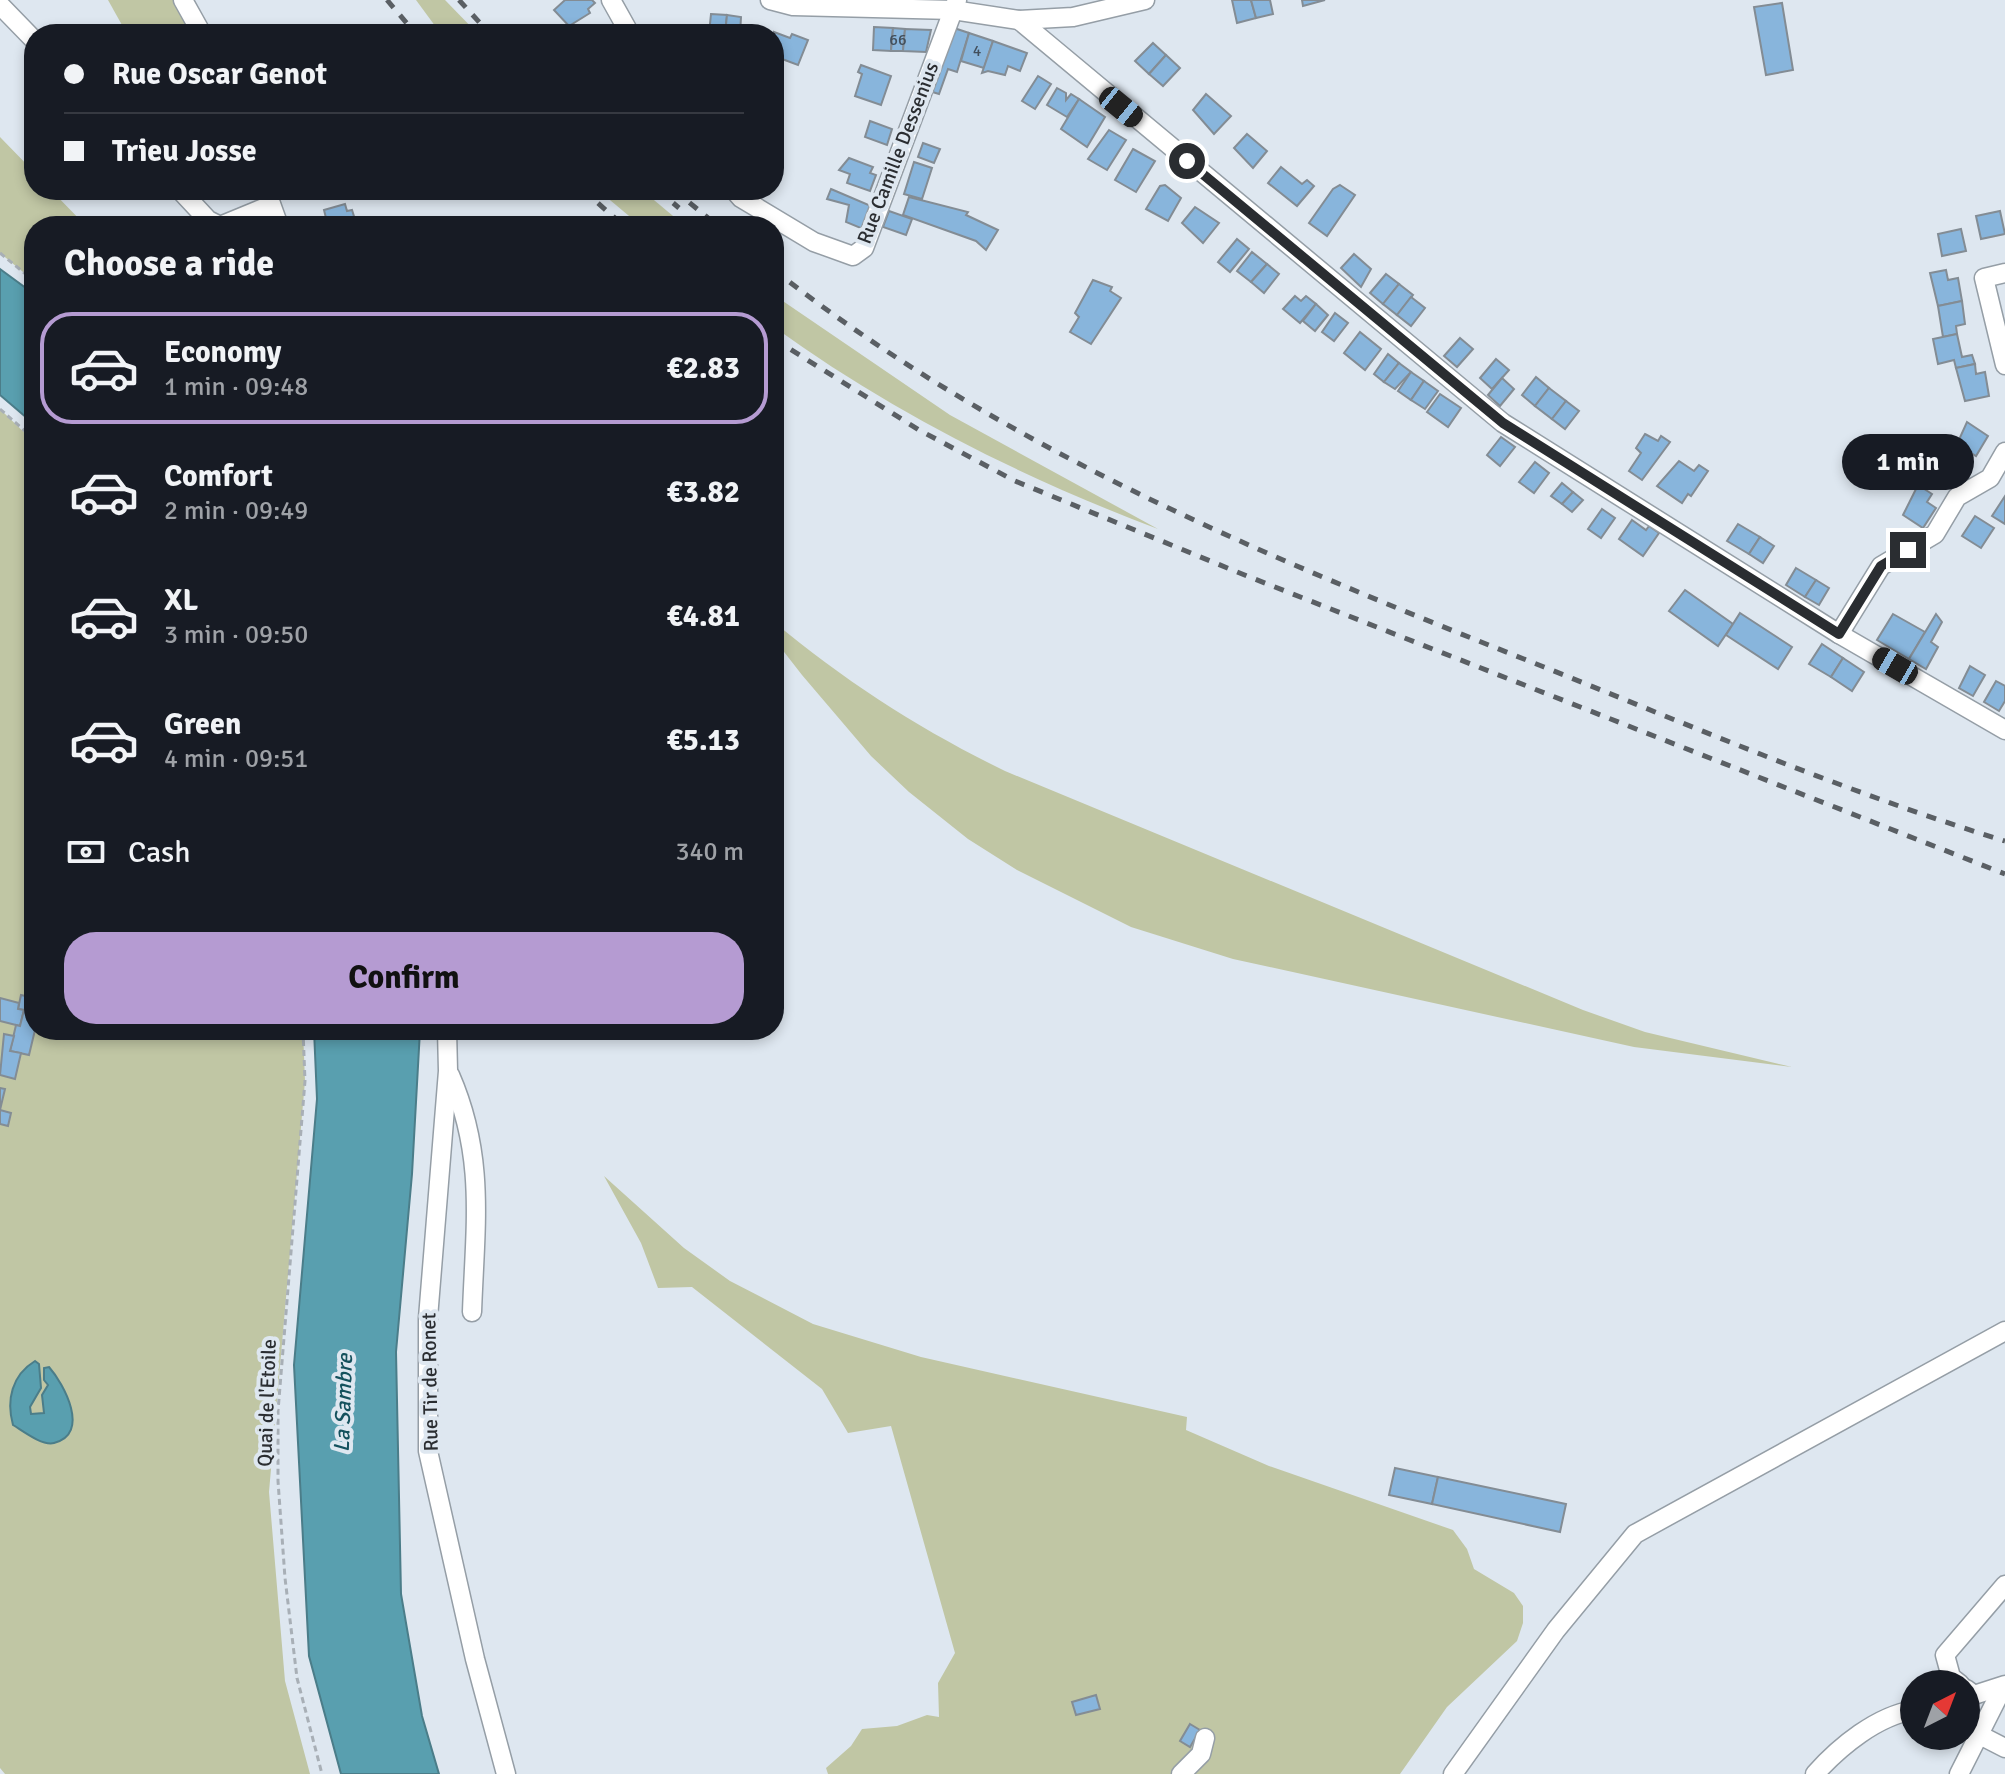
<!DOCTYPE html>
<html lang="en">
<head>
<meta charset="utf-8">
<style>
	body { margin:0; font-family:Signika,sans-serif; background:#20242c; color:#f1f3f6; height:100vh; display:flex; flex-direction:column; font-size:30px; white-space:nowrap }
	* { box-sizing:border-box; margin:0 }
	p { font-size:26px; color:#9ea1a6 }
	.icon { flex:none; width:44px; height:44px; fill:none; stroke:currentColor; stroke-width:2; stroke-linecap:round; stroke-linejoin:round }
	.map { position:relative; flex:1; overflow:hidden }
	.panel { position:absolute; left:24px; top:216px; width:760px; height:824px; display:flex; flex-direction:column; background:#171b24; border-radius:32px; box-shadow:0 4px 12px #0003 }
	.panel>* { flex:none }
	.top-card { position:absolute; left:24px; top:24px; width:760px; height:176px; border-radius:32px; box-shadow:0 4px 12px #0003; display:grid; align-content:center; height:176px; padding:0 40px; background:#171b24 }
	.needle { width:52px; rotate:42deg }
	.controls { position:absolute; left:1900px; top:1670px; display:grid; gap:16px }
	.controls a { display:grid; place-items:center; width:80px; height:80px; border-radius:50%; background:#171b24; box-shadow:0 4px 12px #0003; font-size:40px }
	.end { position:absolute; width:36px; height:36px; margin:-18px; border:10px solid #2a2d31; background:#fff; box-shadow:0 0 0 4px #fff }
	.from { border-radius:50% }
	.bubble { position:absolute; height:56px; border-radius:28px; background:#171b24; box-shadow:0 4px 12px #0003; font-size:26px; font-weight:700; line-height:56px; text-align:center }
	.car { position:absolute; width:24px; height:48px; margin:-24px -12px; border-radius:10px; box-shadow:0 0 6px 2px #0007; background:linear-gradient(#222 24%,#8ab4d8 0 40%,#222 0 76%,#8ab4d8 0 86%,#222 0) }
	.top-card b { display:flex; align-items:center; gap:28px; height:76px; font-size:30px }
	.top-card b+b { border-top:2px solid #363941 }
	.top-card i { width:20px; height:20px; background:#f1f3f6 }
	ul { padding:0; list-style:none }
	li { display:flex; align-items:center; gap:24px; height:112px; margin:0 16px 12px; padding:0 24px; border:4px solid transparent; border-radius:32px }
	li div { flex:1 }
	li b { display:block; font-size:30px }
	li em { font-style:normal; font-weight:700 }
	li.current { border-color:#b59bd2 }
	li>.icon { width:72px; height:72px; stroke-width:1.5 }
	h2 { padding:0 40px; font-size:36px; line-height:96px }
	.pay { display:flex; align-items:center; gap:20px; height:88px; padding:0 40px; font-size:30px }
	.pay p { margin-inline-start:auto }
	.action { display:flex; gap:16px; margin-top:auto; padding:16px 40px }
	.action a { flex:1; height:92px; border-radius:32px; background:#b59bd2; color:#111; font-size:32px; font-weight:700; line-height:92px; text-align:center }
	.map>svg:first-child { display:block }
	.green { fill:#c0c6a4 }
	.water { fill:#599faf; stroke:#4b7d89; stroke-width:2 }
	.building { fill:#88b5dc; stroke:#838c94; stroke-width:2 }
	.lines { fill:none; stroke-linecap:round; stroke-linejoin:round }
	.minor-casing { stroke:#959ea6; stroke-width:21 }
	.path { stroke:#a8afb6; stroke-width:3; stroke-dasharray:6 4; stroke-linecap:butt }
	.minor { stroke:#fff; stroke-width:18 }
	.rail { stroke:#5a5f64; stroke-width:5; stroke-dasharray:10 10; stroke-linecap:butt }
	.route { stroke:#2a2d31; stroke-width:10 }
	.labels { text-anchor:middle; dominant-baseline:central; stroke-width:8; stroke-linejoin:round; paint-order:stroke }
	.number-label { font-size:16px; fill:#424f5c }
	.street-label { font-size:20px; fill:#2a2d31; stroke:#dee7f0 }
	.water-label { font-size:22px; font-style:italic; fill:#14515d; stroke:#dee7f0 }
</style>
</head>
<body>
<div class="map">
<svg width="2005" height="1774" viewBox="0 0 2005 1774">
	<rect width="100%" height="100%" fill="#dee7f0"/>
	<!-- green -->
	<g class="green">
		<path d="M108 0H183L202 34H127Z"/>
		<path d="M416 0H445L478 34H441Z"/>
		<path d="M0 137 34 172V190H51L86 226H34V281L0 253Z"/>
		<path d="M598 190H642L685 226H641Z"/>
		<path d="M774 295 950 415 1158 529C1023 478 891 412 774 327Z"/>
		<path d="M0 409 34 442V1030H303L305 1081 269 1492 285 1681 310 1774H5L0 1768Z"/>
		<path d="M774 622C846 682 921 730 1005 771L1583 1010 1645 1032 1792 1067 1634 1047 1233 959 1131 927 1017 870 968 839 909 792 871 756 802 675 774 639Z"/>
		<path d="M604 1176 684 1248 730 1281 813 1324 921 1357 1187 1417 1186 1430 1269 1466 1453 1530 1467 1549 1474 1569 1514 1593 1523 1606V1623L1517 1641 1447 1707 1400 1774H828L826 1768 851 1746 862 1729 897 1726 927 1715 939 1717 938 1683 955 1653 891 1426 848 1433 822 1389 692 1287 658 1288 641 1243Z"/>
	</g>
	<!-- water -->
	<g class="water">
		<path d="M0 269 34 294V424L0 395Z"/>
		<path d="M314 1030H420L412 1174 396 1352 401 1594 422 1716 439 1774H341L309 1656 294 1365 317 1099Z"/>
		<path d="M35 1361 39 1364 41 1388 30 1407 31 1414 44 1413 42 1395 48 1385 44 1380V1368L49 1367C64 1384 91 1434 54 1443 42 1446 23 1431 13 1425 6 1400 12 1375 35 1361Z"/>
	</g>
	<!-- building -->
	<g class="building">
		<path d="M565 0H592L595 3 588 9 590 13 569 26 554 10Z"/>
		<path d="M1232 0H1251L1256 18 1237 23Z"/>
		<path d="M1251 0H1270L1273 14 1256 18Z"/>
		<path d="M1302 0H1325L1303 6Z"/>
		<path d="M1782 3 1793 70 1766 75 1754 7Z"/>
		<path d="M711 14 727 15 725 34H709Z"/>
		<path d="M727 15 741 17 740 34H725Z"/>
		<path d="M874 27 893 28 891 51 873 50Z"/>
		<path d="M893 28 905 29 903 51H891Z"/>
		<path d="M905 29 931 30 926 52 903 51Z"/>
		<path d="M957 29 969 33 957 72 948 69 939 94 926 90 951 30Z"/>
		<path d="M774 32 790 38 792 34 808 40 798 65 774 56Z"/>
		<path d="M969 33 993 41 984 68 961 61Z"/>
		<path d="M993 41 1027 53 1020 71 1008 66 1005 75 988 71 982 73Z"/>
		<path d="M1153 43 1166 55 1149 74 1135 61Z"/>
		<path d="M1166 55 1180 68 1163 86 1149 74Z"/>
		<path d="M861 65 891 76 881 105 855 96 862 74 858 72Z"/>
		<path d="M1038 76 1051 84 1035 109 1022 101Z"/>
		<path d="M1057 88 1066 93V100L1071 94 1079 99 1067 117 1047 105Z"/>
		<path d="M1206 94 1231 116 1214 134 1193 110Z"/>
		<path d="M1079 99 1105 117 1087 147 1061 129Z"/>
		<path d="M870 121 892 129 887 145 865 137Z"/>
		<path d="M1109 130 1126 140 1107 170 1088 159Z"/>
		<path d="M1247 134 1267 151 1253 168 1234 148Z"/>
		<path d="M923 143 940 149 934 163 918 157Z"/>
		<path d="M1133 149 1155 161 1136 192 1115 180Z"/>
		<path d="M849 158 873 167 870 173 876 175 870 191 847 183 850 174 839 170Z"/>
		<path d="M914 162 932 168 922 199 904 194Z"/>
		<path d="M1281 167 1302 184 1307 180 1314 186 1297 206 1268 183Z"/>
		<path d="M1165 185 1181 198 1168 221 1146 209 1160 186Z"/>
		<path d="M1340 185 1355 195 1327 236 1309 223 1333 189Z"/>
		<path d="M831 189 871 206 863 229 846 222 849 205 827 199Z"/>
		<path d="M909 197 968 212 966 215 998 230 986 250 976 241 903 215Z"/>
		<path d="M345 204 347 211 352 210 357 226H322L320 220 326 218 324 210Z"/>
		<path d="M1195 207 1219 223 1203 243 1182 223Z"/>
		<path d="M889 211 912 219 906 235 883 227Z"/>
		<path d="M2000 211 2005 234 1981 239 1976 216Z"/>
		<path d="M1961 229 1966 251 1942 256 1938 234Z"/>
		<path d="M1237 239 1249 249 1230 272 1218 262Z"/>
		<path d="M1252 252 1267 264 1251 282 1237 271Z"/>
		<path d="M1354 254 1371 269 1361 287 1341 268Z"/>
		<path d="M1267 264 1279 274 1264 293 1251 282Z"/>
		<path d="M1946 270 1948 280 1958 278 1962 301 1938 306 1930 273Z"/>
		<path d="M1386 274 1399 284 1383 304 1370 293Z"/>
		<path d="M1093 280 1112 287 1110 291 1121 298 1091 344 1070 332 1079 317 1075 313Z"/>
		<path d="M1399 284 1413 295 1397 315 1383 304Z"/>
		<path d="M1295 296 1301 301 1306 296 1316 304 1300 323 1283 309Z"/>
		<path d="M1411 297 1425 308 1411 326 1397 315Z"/>
		<path d="M1962 301 1965 324 1956 326 1957 334 1943 337 1938 306Z"/>
		<path d="M1316 304 1328 315 1315 331 1303 321Z"/>
		<path d="M1335 313 1348 323 1334 341 1322 332Z"/>
		<path d="M1360 332 1381 349 1365 370 1344 353Z"/>
		<path d="M1957 334 1962 357 1972 355 1975 364 1956 368 1954 360 1938 364 1933 339Z"/>
		<path d="M1460 338 1473 349 1457 367 1444 356Z"/>
		<path d="M1388 354 1399 363 1384 382 1374 374Z"/>
		<path d="M1496 359 1509 370 1492 389 1480 378Z"/>
		<path d="M1399 363 1411 372 1395 389 1384 382Z"/>
		<path d="M1975 364 1976 374 1985 372 1989 396 1965 401 1956 368Z"/>
		<path d="M1411 372 1424 381 1411 400 1398 391Z"/>
		<path d="M1536 377 1549 388 1535 406 1522 395Z"/>
		<path d="M1502 378 1514 389 1500 406 1488 395Z"/>
		<path d="M1424 381 1438 391 1425 409 1411 400Z"/>
		<path d="M1549 388 1566 401 1552 419 1535 406Z"/>
		<path d="M1440 394 1461 408 1448 427 1427 412Z"/>
		<path d="M1566 401 1579 411 1565 429 1552 419Z"/>
		<path d="M1967 422 1988 436 1976 456 1957 444Z"/>
		<path d="M1645 434 1658 441 1661 436 1670 442 1642 480 1629 471 1641 453 1636 448Z"/>
		<path d="M1501 437 1515 447 1500 466 1487 455Z"/>
		<path d="M1936 442 1951 452 1945 460 1954 466 1941 486 1921 472Z"/>
		<path d="M1679 461 1694 471 1699 465 1708 471 1691 496 1688 494 1682 503 1657 486Z"/>
		<path d="M1535 462 1549 473 1534 493 1519 482Z"/>
		<path d="M1562 483 1573 492 1562 504 1551 496Z"/>
		<path d="M1918 485 1932 494 1927 502 1936 508 1923 528 1903 515Z"/>
		<path d="M1573 492 1583 500 1572 512 1562 504Z"/>
		<path d="M2005 496V524L1992 516Z"/>
		<path d="M1602 509 1615 518 1601 538 1588 529Z"/>
		<path d="M1975 516 1994 528 1981 548 1962 536Z"/>
		<path d="M1632 520 1646 530 1649 526 1659 533 1643 556 1619 539Z"/>
		<path d="M1738 524 1760 537 1749 554 1727 541Z"/>
		<path d="M1760 537 1774 546 1763 563 1749 554Z"/>
		<path d="M1796 568 1816 580 1805 597 1786 585Z"/>
		<path d="M1816 580 1829 588 1819 605 1805 597Z"/>
		<path d="M1685 590 1733 624 1718 646 1669 611Z"/>
		<path d="M1740 613 1792 647 1778 669 1726 635Z"/>
		<path d="M1893 614 1925 632 1909 659 1877 640Z"/>
		<path d="M1936 614 1942 622 1931 642 1938 647 1926 669 1909 659Z"/>
		<path d="M1822 644 1843 658 1831 677 1809 664Z"/>
		<path d="M1843 658 1864 672 1852 691 1831 677Z"/>
		<path d="M1970 666 1985 675 1973 696 1959 688Z"/>
		<path d="M1996 681 2005 686V701L1999 711 1984 702Z"/>
		<path d="M21 995 34 998 30 1011 18 1009Z"/>
		<path d="M0 998 19 1003 18 1009 24 1010 20 1026 0 1021Z"/>
		<path d="M31 1007 35 1030 29 1055 10 1051 16 1025 20 1026 24 1010 30 1011Z"/>
		<path d="M4 1034 14 1036 10 1051 21 1053 15 1079 0 1075Z"/>
		<path d="M0 1088 5 1089 0 1110Z"/>
		<path d="M0 1110 11 1113 8 1126 0 1124Z"/>
		<path d="M1395 1468 1438 1477 1432 1504 1389 1495Z"/>
		<path d="M1438 1477 1566 1504 1560 1532 1432 1504Z"/>
		<path d="M1096 1695 1100 1709 1076 1715 1072 1702Z"/>
		<path d="M1190 1724 1200 1730 1190 1747 1180 1741Z"/>
	</g>
	<g class="lines">
		<defs>
			<g id="minor">
				<path d="M183 0 202 34"/>
				<path d="M611 0 630 34"/>
				<path d="M770 0 793 6 953 10 1019 20 1073 17 1145 0"/>
				<path d="M0 5 34 40"/>
				<path d="M1019 20 1503 423 1839 634 2005 730"/>
				<path d="M180 190 208 220 220 226 271 205"/>
				<path d="M266 190 279 226"/>
				<path d="M734 190 741 198 814 242 853 256 864 248 957 0"/>
				<path d="M2005 273 1984 278 2005 365"/>
				<path d="M1839 634 1881 566 1935 534 1957 497 1990 478 2005 452"/>
				<path d="M447 1030 448 1071 428 1318V1451L475 1659 506 1774"/>
				<path d="M450 1075C486 1157 475 1226 472 1312"/>
				<path d="M1960 1684 1951 1677 1945 1655 2005 1585"/>
				<path d="M1966 1689 1974 1695 2005 1685"/>
				<path d="M1966 1728 2005 1748"/>
				<path d="M1181 1774 1201 1754 1205 1738"/>
				<path d="M1453 1774 1556 1630 1635 1534 2005 1331"/>
				<path d="M1815 1774C1840 1746 1877 1716 1914 1710"/>
				<path d="M1959 1774 2003 1687"/>
			</g>
		</defs>
		<!-- minor casing -->
		<use href="#minor" class="minor-casing"/>
		<!-- path -->
		<g class="path">
			<path d="M0 253 34 281"/>
			<path d="M0 409 34 439"/>
			<path d="M303 1030 305 1081 278 1411V1481L285 1578 297 1678 322 1774"/>
		</g>
		<!-- minor -->
		<use href="#minor" class="minor"/>
		<!-- rail -->
		<g class="rail">
			<path d="M387 0 416 34"/>
			<path d="M459 0 490 34"/>
			<path d="M583 190 624 226"/>
			<path d="M658 190 679 208"/>
			<path d="M674 190 718 226"/>
			<path d="M774 270C1006 452 1272 559 1544 667 1696 728 1848 793 2005 841"/>
			<path d="M774 339 919 430 1015 481 1247 576 2005 874"/>
		</g>
	</g>
	<g class="lines">
		<!-- route -->
		<path class="route" d="M1187 161 1503 423 1839 634 1881 566 1908 550"/>
	</g>
	<g class="labels">
		<!-- number labels -->
		<g class="number-label">
			<text x="898" y="40">66</text>
			<text x="977" y="51">4</text>
		</g>
		<!-- street labels -->
		<g class="street-label">
			<text transform="translate(898 153) rotate(-69)">Rue Camille Dessenius</text>
			<text transform="translate(430 1382) rotate(-91)">Rue Tir de Ronet</text>
			<text transform="translate(267 1403) rotate(-88)">Quai de l'Etoile</text>
		</g>
		<!-- water labels -->
		<g class="water-label">
			<text transform="translate(343 1403) rotate(-88)">La Sambre</text>
		</g>
	</g>
</svg>
<div class="controls">
<a><svg class="needle" viewBox="-14 -14 28 28"><path d="M0-13l5 13h-10z" fill="#e53935"/><path d="M0 13l5-13h-10z" fill="#9ea1a6"/></svg></a>
</div>
<i class="end from" style="left:1187px;top:161px"></i>
<i class="end" style="left:1908px;top:550px"></i>
<div class="bubble" style="left:1842px;top:434px;width:132px">1 min</div>
<i class="car" style="left:1121px;top:107px;rotate:129deg"></i>
<i class="car" style="left:1895px;top:666px;rotate:300deg"></i>
<div class="top-card">
<b><i class="from"></i>Rue Oscar Genot</b>
<b><i></i>Trieu Josse</b>
</div>
<section class="panel">
<h2>Choose a ride</h2>
<ul>
<li class="current"><svg class="icon" aria-label="car" viewBox="0 0 24 24"><path d="M5 17H2v-5l4-1 3-4h7l3 4 3 1v5h-3M9 17h6M6 11h13"/><circle cx="7" cy="17" r="2"/><circle cx="17" cy="17" r="2"/></svg><div><b>Economy</b><p>1 min · 09:48</p></div><em>€2.83</em></li>
<li><svg class="icon" aria-label="car" viewBox="0 0 24 24"><path d="M5 17H2v-5l4-1 3-4h7l3 4 3 1v5h-3M9 17h6M6 11h13"/><circle cx="7" cy="17" r="2"/><circle cx="17" cy="17" r="2"/></svg><div><b>Comfort</b><p>2 min · 09:49</p></div><em>€3.82</em></li>
<li><svg class="icon" aria-label="car" viewBox="0 0 24 24"><path d="M5 17H2v-5l4-1 3-4h7l3 4 3 1v5h-3M9 17h6M6 11h13"/><circle cx="7" cy="17" r="2"/><circle cx="17" cy="17" r="2"/></svg><div><b>XL</b><p>3 min · 09:50</p></div><em>€4.81</em></li>
<li><svg class="icon" aria-label="car" viewBox="0 0 24 24"><path d="M5 17H2v-5l4-1 3-4h7l3 4 3 1v5h-3M9 17h6M6 11h13"/><circle cx="7" cy="17" r="2"/><circle cx="17" cy="17" r="2"/></svg><div><b>Green</b><p>4 min · 09:51</p></div><em>€5.13</em></li>
</ul>
<div class="pay"><svg class="icon" aria-label="cash" viewBox="0 0 24 24"><path d="M3 7h18v10H3z"/><circle cx="12" cy="12" r="2"/></svg>Cash<p>340 m</p></div>
<div class="action"><a>Confirm</a></div>
</section>
</div>
</body>
</html>
